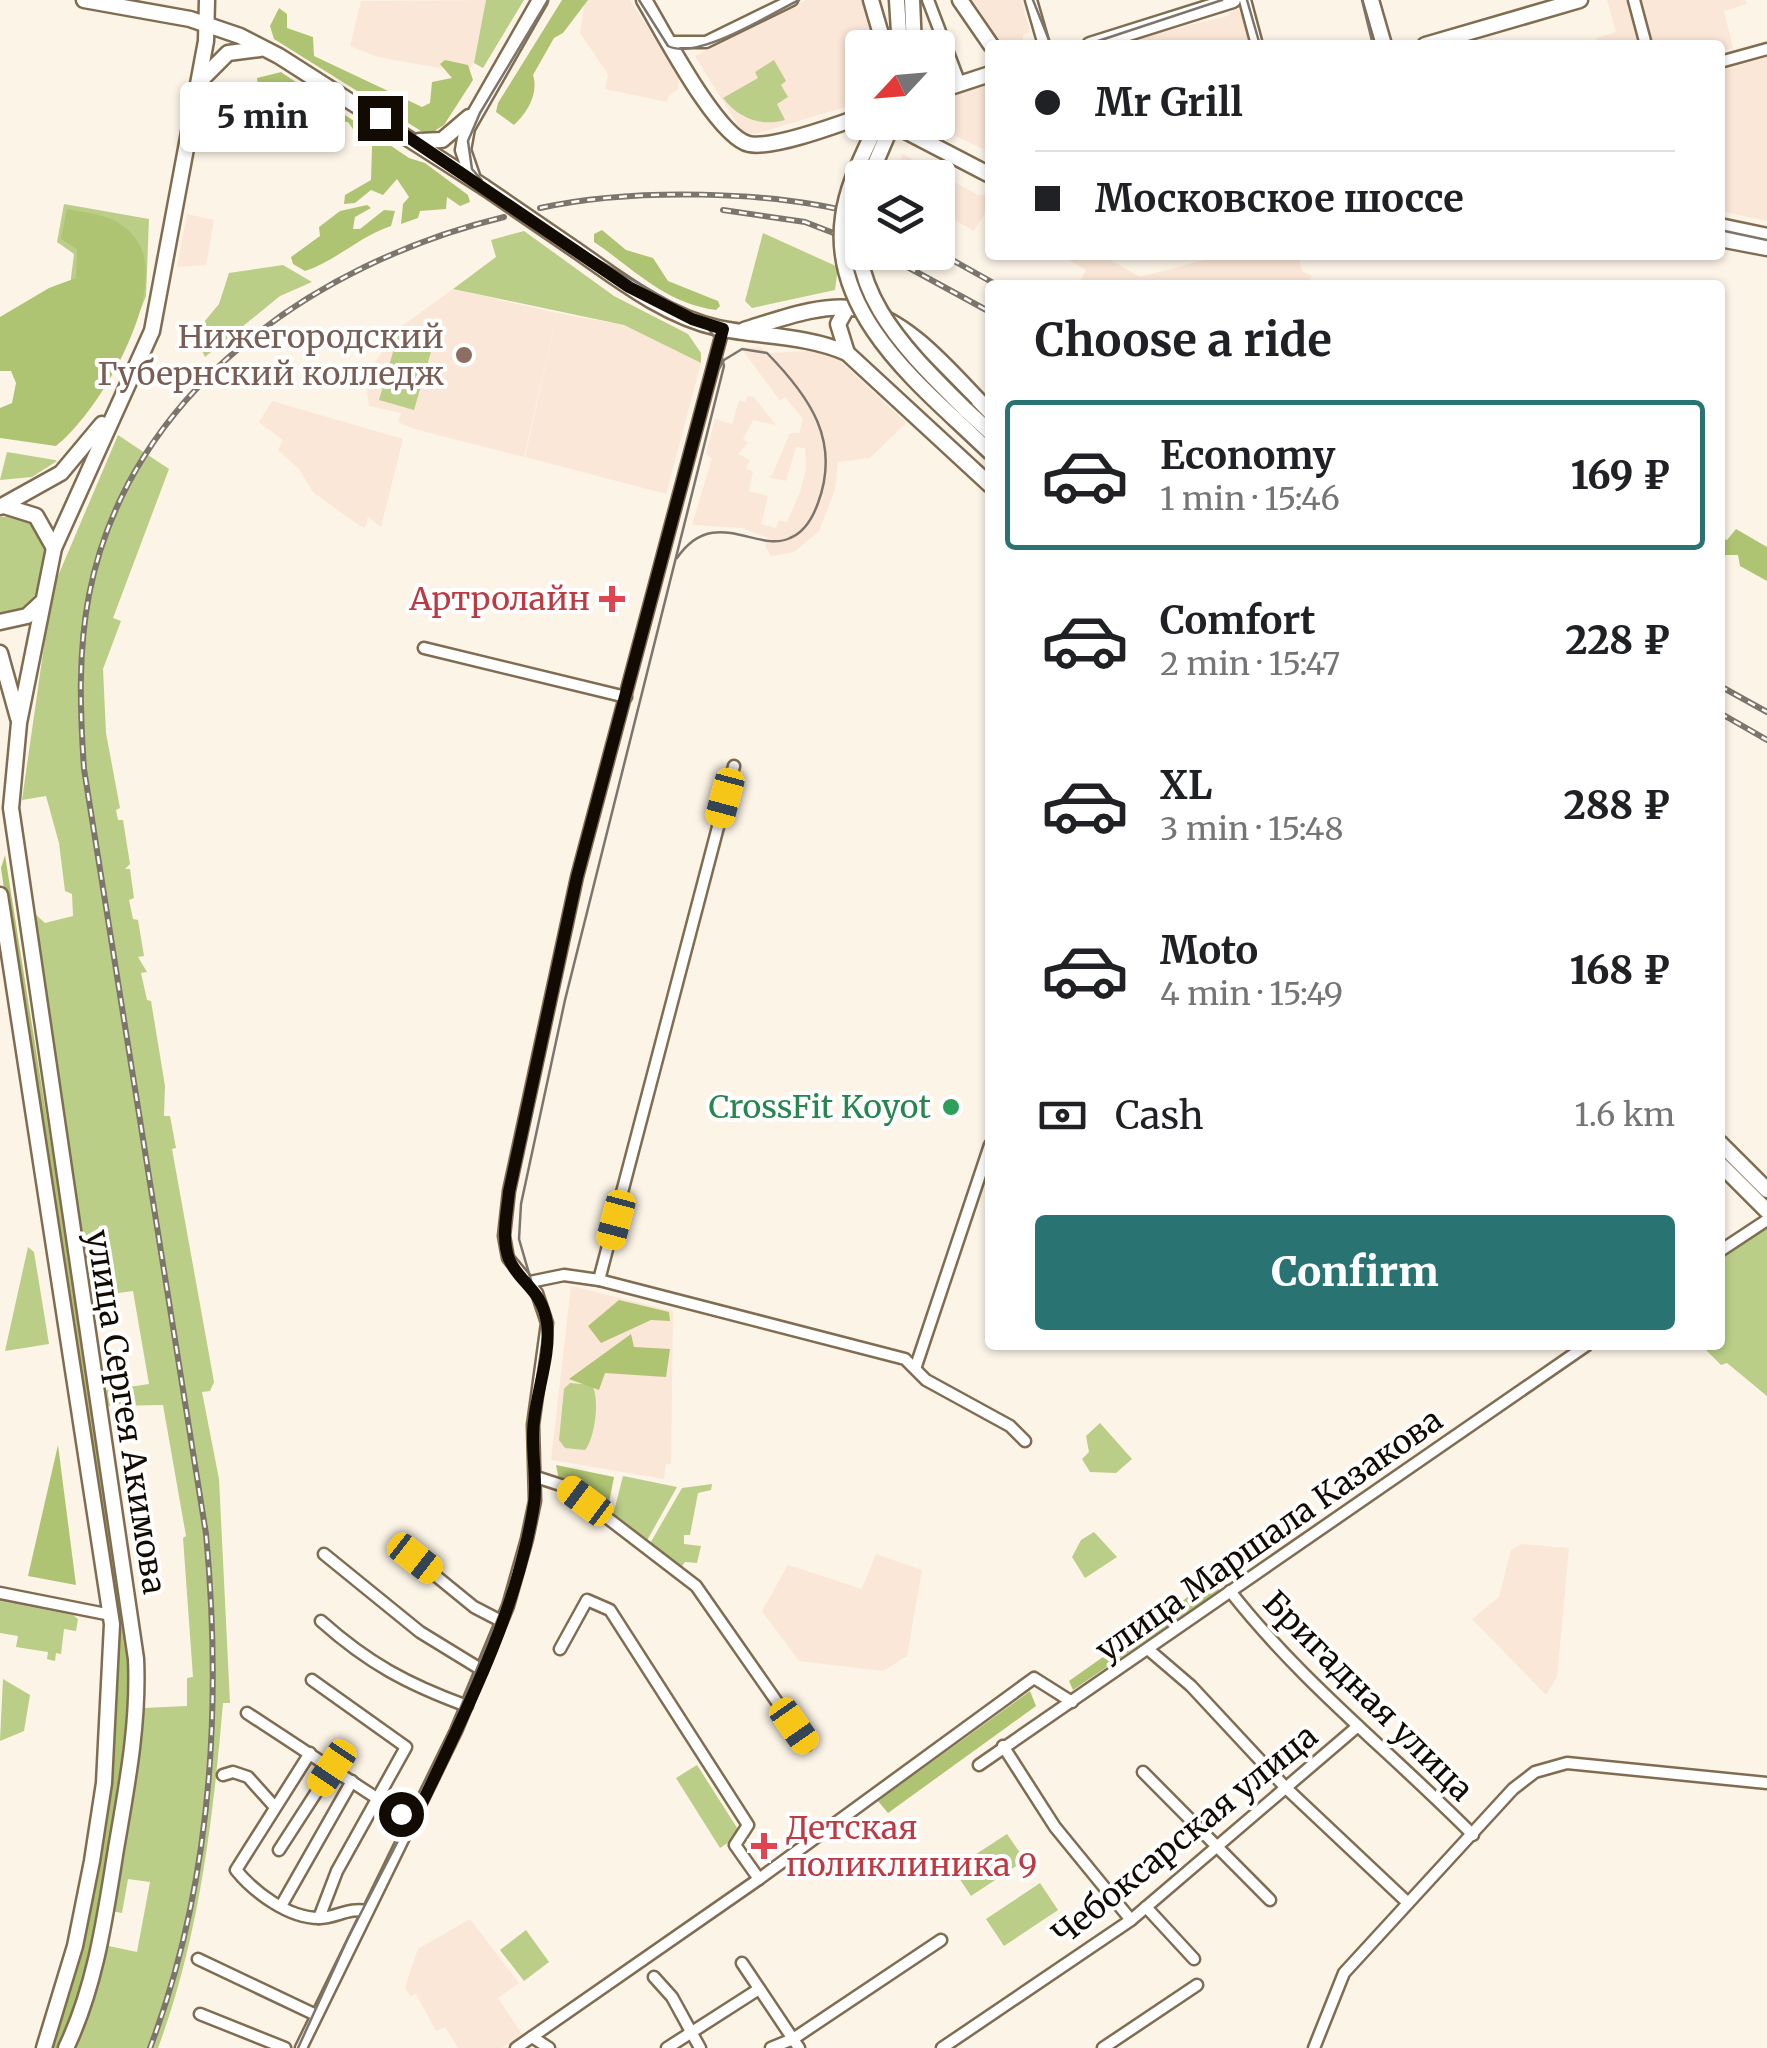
<!DOCTYPE html>
<html lang="en">
<head>
<meta charset="utf-8">
<style>
	body { margin:0; font-family:Merriweather,serif; background:#f2f2f2; color:#202124; height:100vh; display:flex; flex-direction:column; font-size:38px; white-space:nowrap }
	* { box-sizing:border-box; margin:0 }
	p { font-size:32px; color:#757577 }
	.icon { flex:none; width:55px; height:55px; fill:none; stroke:currentColor; stroke-width:2; stroke-linecap:round; stroke-linejoin:round }
	.map { position:relative; flex:1; overflow:hidden }
	.drawer { position:absolute; left:985px; top:280px; width:740px; height:1070px; display:flex; flex-direction:column; background:#fff; border-radius:10px; box-shadow:0 2px 8px #0004 }
	.drawer>* { flex:none }
	.banner { position:absolute; left:985px; top:40px; width:740px; height:220px; border-radius:10px; box-shadow:0 2px 8px #0004; display:grid; align-content:center; height:220px; padding:0 50px; background:#fff }
	.needle { width:65px; rotate:244deg }
	.buttons { position:absolute; left:845px; top:30px; display:grid; gap:20px }
	.buttons a { display:grid; place-items:center; width:110px; height:110px; border-radius:10px; background:#fff; box-shadow:0 2px 8px #0004; font-size:50px }
	.end { position:absolute; width:45px; height:45px; margin:-22px; border:12px solid #120b03; background:#fff; box-shadow:0 0 0 5px #fff }
	.from { border-radius:50% }
	.bubble { position:absolute; height:70px; border-radius:10px; background:#fff; box-shadow:0 2px 8px #0004; font-size:32px; font-weight:800; line-height:70px; text-align:center }
	.car { position:absolute; width:30px; height:60px; margin:-30px -15px; border-radius:12px; box-shadow:0 0 8px 2px #0007; background:linear-gradient(#f5c518 24%,#345 0 40%,#f5c518 0 76%,#345 0 86%,#f5c518 0) }
	.banner b { display:flex; align-items:center; gap:35px; height:95px; font-size:38px }
	.banner b+b { border-top:2px solid #e0e0e0 }
	.banner i { width:25px; height:25px; background:#202124 }
	ul { padding:0; list-style:none }
	li { display:flex; align-items:center; gap:30px; height:150px; margin:0 20px 15px; padding:0 30px; border:5px solid transparent; border-radius:10px }
	li div { flex:1 }
	li b { display:block; font-size:38px }
	li em { font-style:normal; font-weight:800 }
	li.on { border-color:#297372 }
	li>.icon { width:90px; height:90px; stroke-width:1.5 }
	h2 { padding:0 50px; font-size:45px; line-height:120px }
	.pay { display:flex; align-items:center; gap:25px; height:110px; padding:0 50px; font-size:38px }
	.pay p { margin-inline-start:auto }
	.cta { display:flex; gap:20px; margin-top:auto; padding:20px 50px }
	.cta a { flex:1; height:115px; border-radius:10px; background:#297372; color:#fff; font-size:40px; font-weight:800; line-height:115px; text-align:center }
	.map>svg:first-child { display:block }
	.commercial { fill:#fbe7d8 }
	.education { fill:#fae7d7 }
	.green { fill:#bace87 }
	.forest { fill:#afc472 }
	.lines { fill:none; stroke-linecap:round; stroke-linejoin:round }
	.street-casing { stroke:#806d51; stroke-width:15 }
	.secondary-casing { stroke:#806d51; stroke-width:19 }
	.street { stroke:#fff; stroke-width:10 }
	.secondary { stroke:#fff; stroke-width:14 }
	.tram { stroke:#7d756b; stroke-width:2.5 }
	.rail-casing { stroke:#7d756b; stroke-width:6 }
	.rail { stroke:#fff; stroke-width:2.5; stroke-dasharray:8; stroke-linecap:butt }
	.secondary-bridge-casing { stroke:#806d51; stroke-width:19; stroke-linecap:butt }
	.secondary-bridge { stroke:#fff; stroke-width:14 }
	.route { stroke:#120b03; stroke-width:12 }
	.education-dot { fill:#8d6e63; stroke:#fff; stroke-width:4 }
	.health-dot { fill:#e0444e; stroke:#fff; stroke-width:4 }
	.leisure-dot { fill:#2e9e5b; stroke:#fff; stroke-width:4 }
	.labels { text-anchor:middle; dominant-baseline:central; stroke-width:8; stroke-linejoin:round; paint-order:stroke }
	.education-label { font-size:32px; fill:#785e54; stroke:#fff; text-anchor:end }
	.health-label { font-size:32px; fill:#be3a42; stroke:#fff; text-anchor:end }
	.leisure-label { font-size:32px; fill:#27864d; stroke:#fff; text-anchor:end }
	.street-label { font-size:32px; fill:#120b03; stroke:#fff }
</style>
</head>
<body>
<div class="map">
<svg width="1767" height="2048" viewBox="0 0 1767 2048">
	<rect width="100%" height="100%" fill="#fcf4e7"/>
	<!-- commercial -->
	<g class="commercial">
		<path d="M486 0 474 63 467 73 378 57 350 46 361 1Z"/>
		<path d="M585 0H630L679 77 678 89 669 95 667 102 605 89 608 74 580 33Z"/>
		<path d="M806 0H865L880 47 862 48V102L755 134 742 132 695 56Z"/>
		<path d="M969 0H1021L1030 32 1023 35V45H1000Z"/>
		<path d="M1607 0H1629L1641 45H1598L1596 38 1616 32Z"/>
		<path d="M1641 0H1745L1747 4 1724 11 1733 48 1720 52V45H1652Z"/>
		<path d="M1235 8 1242 12 1251 45H1132L1145 36 1227 16Z"/>
		<path d="M1767 57V221L1720 211V71Z"/>
		<path d="M990 81V152L927 123 938 122V97Z"/>
		<path d="M903 154 978 195H990V215L985 213 974 231 951 218 938 205V178L894 174Z"/>
		<path d="M187 214 214 220 206 265 177 267Z"/>
		<path d="M1060 255H1102L1140 277 1223 255H1298L1302 271 1312 276 1307 285H1078L1086 270Z"/>
		<path d="M557 313 624 325 701 363 666 494 525 457Z"/>
		<path d="M760 347 769 353 822 350 833 354 906 423 870 458 838 462 835 490 819 531 794 552 771 556 765 546 768 538 743 528 692 525 712 458 706 454 715 419 732 424 739 400 746 402 747 396 754 397 776 425 753 420 743 439 748 443 738 454 750 460 746 469 753 471 749 491 768 496 761 524 776 528 779 520 787 522 800 492 806 469 805 448 796 447 786 481 767 477 772 475 790 433H799L803 419 785 397 780 401 741 348Z"/>
		<path d="M272 401 403 439 381 527 368 517 365 528 360 526 313 492 299 469 278 450 283 440 259 422Z"/>
	</g>
	<!-- education -->
	<g class="education">
		<path d="M453 289 557 313 524 457 415 429 398 422 401 413 369 406 365 378 395 331Z"/>
		<path d="M571 1286 673 1311 671 1464H666L664 1479 551 1460Z"/>
		<path d="M1521 1544 1569 1548 1557 1677 1546 1695 1472 1619 1499 1597 1511 1550Z"/>
		<path d="M876 1554 922 1570 907 1656 883 1671 799 1661 762 1611 788 1565 862 1589Z"/>
		<path d="M470 1919 519 1983 498 1998 522 2034 502 2048H458L445 2027 436 2031 416 1994 410 1996 405 1987 418 1949Z"/>
	</g>
	<!-- green -->
	<g class="green">
		<path d="M486 0H524L483 68 474 63Z"/>
		<path d="M774 60 786 81 781 85 788 97 777 104 785 120C761 127 738 118 723 98L758 78 755 72Z"/>
		<path d="M64 204 149 219 146 296 135 324 68 302 74 254 57 242Z"/>
		<path d="M524 231 614 296 688 334 701 353V363L624 325 453 289 496 257 491 240Z"/>
		<path d="M763 233 838 267 835 290 752 308 745 301Z"/>
		<path d="M283 265 312 282 280 296 205 357 194 334 219 304 229 273Z"/>
		<path d="M398 335 433 345 414 410 379 400Z"/>
		<path d="M118 435 169 469 113 618 121 621 103 669 106 733 120 808 116 810 118 820H123L130 864 125 869H130L134 898 129 900 133 919 138 920 144 956 138 957 147 972 141 973 147 1000 151 1001 165 1086 164 1116H170L176 1148 172 1149 214 1382 210 1391 202 1392 219 1479 230 1703H223C213 1820 199 1938 158 2048H72L87 2020 104 1945 137 1952 150 1882 128 1879 122 1913 111 1911 144 1708 187 1706V1678L193 1677 183 1538 186 1536 163 1405 104 1406 102 1391 149 1384 133 1291 89 1297 33 912 45 923 73 916 72 894 65 891 59 843 46 796 22 800 52 590Z"/>
		<path d="M7 452 55 460 57 461 32 477 0 480Z"/>
		<path d="M19 516 40 530C52 559 41 617 0 614V517Z"/>
		<path d="M1764 1226 1767 1229V1396L1727 1363 1721 1365 1701 1345H1720V1254Z"/>
		<path d="M28 1247 34 1252 49 1344 5 1351Z"/>
		<path d="M570 1383 592 1385C600 1399 595 1438 585 1450L565 1448 559 1440 564 1389Z"/>
		<path d="M1100 1423 1132 1459 1116 1473 1090 1472 1082 1459 1089 1452 1086 1436Z"/>
		<path d="M623 1476 677 1487 645 1544 612 1519Z"/>
		<path d="M712 1484 711 1490 698 1493 690 1535H684V1544L701 1546 697 1563 685 1562 679 1570 648 1547 682 1488Z"/>
		<path d="M1094 1532 1117 1557 1085 1578 1072 1557 1081 1540Z"/>
		<path d="M0 1601 73 1615 78 1619 76 1631 64 1629 61 1654 56 1653 55 1661 47 1659 48 1652 16 1647 18 1636 0 1633Z"/>
		<path d="M3 1679 30 1695 24 1731 0 1741Z"/>
		<path d="M697 1765 741 1834 720 1848 676 1778Z"/>
		<path d="M1007 1834 1025 1860 971 1896 953 1869Z"/>
		<path d="M1040 1883 1058 1910 1004 1946 986 1919Z"/>
		<path d="M526 1930 549 1962 524 1981 500 1950Z"/>
	</g>
	<!-- forest -->
	<g class="forest">
		<path d="M562 0H588L563 33 554 38 533 75C539 94 527 113 514 125L496 112 498 103Z"/>
		<path d="M279 8 287 14V28L313 37 314 56 422 107 430 103 432 82 452 78 440 64 445 60 468 65 473 80 444 125 431 133 421 131 274 39 270 26Z"/>
		<path d="M281 72 409 158 425 163 468 195 470 202 460 206 447 197 446 209 420 211 418 218 401 224 403 204 409 197 397 179 383 195 371 190 355 203 344 204 345 195 371 180 372 146 364 145 348 122H339L317 104 302 112 258 86 257 78Z"/>
		<path d="M367 205 371 208 355 217 353 229H360L384 210 395 211 391 226C360 236 336 261 305 271L293 264 291 257 320 236 319 227 340 211Z"/>
		<path d="M67 209C93 214 118 215 135 238 174 287 98 414 56 446L0 438V408L12 403 16 383 11 371H0V317L49 288 76 278 77 249 61 239Z"/>
		<path d="M602 230 626 250 653 258 668 281 718 301 720 306 716 310C664 303 633 268 594 242V234Z"/>
		<path d="M1736 529 1767 547V581L1740 566 1738 555H1720V537L1727 540Z"/>
		<path d="M5 855 127 1623 133 1700 96 1943 59 2048H47L71 1975 116 1665 1 868Z"/>
		<path d="M619 1300 669 1312 670 1321 651 1320 601 1343 588 1326Z"/>
		<path d="M631 1334 634 1347 670 1349 666 1377 605 1373 599 1390 569 1379Z"/>
		<path d="M58 1445 76 1585 28 1576Z"/>
		<path d="M556 1465 614 1477 608 1508 603 1511 559 1480Z"/>
		<path d="M1209 1582 1220 1590 1073 1690 1069 1681Z"/>
		<path d="M1030 1691 1036 1706 888 1813 878 1801Z"/>
	</g>
	<g class="lines">
		<defs>
			<g id="street">
				<path d="M928 0 960 84"/>
				<path d="M1031 0 1044 45"/>
				<path d="M1245 0 1257 45"/>
				<path d="M1634 0 1646 45"/>
				<path d="M671 42H706L792 0"/>
				<path d="M1720 62 1767 49"/>
				<path d="M424 648 626 697"/>
				<path d="M1720 1251 1767 1220"/>
				<path d="M599 1280 734 766"/>
				<path d="M530 1282 564 1275 599 1280 905 1359 926 1380 1010 1426 1025 1441"/>
				<path d="M916 1366 990 1145"/>
				<path d="M536 1477 567 1487 696 1586 807 1745"/>
				<path d="M398 1545 474 1607 501 1621"/>
				<path d="M324 1554 420 1632 482 1670"/>
				<path d="M1230 1591C1301 1682 1392 1753 1473 1835"/>
				<path d="M0 1593 111 1615"/>
				<path d="M321 1621C368 1663 407 1684 467 1706"/>
				<path d="M560 1649 587 1600 610 1610 748 1825 735 1845 759 1879"/>
				<path d="M1149 1650 1191 1686 1286 1788 1407 1902"/>
				<path d="M312 1680 406 1747 337 1871 319 1918"/>
				<path d="M247 1713 413 1822"/>
				<path d="M1003 1746 1055 1827 1131 1920"/>
				<path d="M310 1753 236 1870C254 1892 288 1918 319 1918 336 1918 349 1907 367 1911"/>
				<path d="M979 1765 1587 1345"/>
				<path d="M1143 1772 1270 1900"/>
				<path d="M223 1775 233 1772 248 1777 274 1806"/>
				<path d="M279 1850 332 1768"/>
				<path d="M281 1906 352 1781"/>
				<path d="M1146 1907 1194 1959"/>
				<path d="M198 1959 316 2015"/>
				<path d="M742 1963 799 2048"/>
				<path d="M654 1977 672 1997 700 2048"/>
				<path d="M200 2014 285 2048"/>
				<path d="M532 2037 549 2048"/>
				<path d="M301 2048 456 1731 508 1606 527 1539 535 1501 533 1425 547 1323 537 1293 508 1258 504 1236 509 1191 577 877 723 329"/>
				<path d="M516 2048 759 1879 1034 1678 1072 1702"/>
				<path d="M667 2048 759 1989"/>
				<path d="M771 2048 793 2039 941 1940"/>
				<path d="M942 2048 1131 1920 1358 1726"/>
				<path d="M1103 2048 1197 1985"/>
				<path d="M1314 2048 1344 1973 1513 1789 1535 1772 1567 1763 1767 1783"/>
			</g>
			<g id="secondary">
				<path d="M84 0 190 19 240 36 279 56 484 187"/>
				<path d="M644 0C662 30 717 137 749 144 773 149 837 125 862 116"/>
				<path d="M871 0 885 48"/>
				<path d="M897 0 900 48"/>
				<path d="M912 0 914 48"/>
				<path d="M960 0 991 45"/>
				<path d="M1371 0 1384 45"/>
				<path d="M1090 45 1233 0"/>
				<path d="M1425 45 1580 0"/>
				<path d="M203 78 228 53 260 49"/>
				<path d="M938 91 990 74"/>
				<path d="M888 122 990 175"/>
				<path d="M419 141 442 140 469 117"/>
				<path d="M472 176 463 150 467 128 540 0"/>
				<path d="M1720 226 1767 236"/>
				<path d="M1720 239 1767 248"/>
				<path d="M576 250C619 280 665 316 718 328 761 337 806 335 847 353L990 485"/>
				<path d="M847 308 838 324 847 353"/>
				<path d="M744 330C777 320 823 302 858 309 910 319 954 376 990 412"/>
				<path d="M966 410 990 432"/>
				<path d="M956 420 990 452"/>
				<path d="M4 506 36 516 54 548"/>
				<path d="M0 507 61 473 102 424"/>
				<path d="M0 622 27 616 41 603"/>
				<path d="M0 653 18 718"/>
				<path d="M0 895 112 1624 104 1783 92 1861 75 1946 44 2048"/>
				<path d="M1720 1143 1767 1190"/>
				<path d="M1720 1164 1767 1211"/>
				<path d="M66 2048C96 1985 105 1917 116 1849 127 1785 139 1723 136 1659L11 808 19 723 54 548 152 331 206 41 207 0"/>
			</g>
		</defs>
		<!-- street casing -->
		<use href="#street" class="street-casing"/>
		<!-- secondary casing -->
		<use href="#secondary" class="secondary-casing"/>
		<!-- street -->
		<use href="#street" class="street"/>
		<!-- secondary -->
		<use href="#secondary" class="secondary"/>
		<!-- tram -->
		<g class="tram">
			<path d="M639 0 668 46C697 61 770 14 799 0"/>
			<path d="M1033 0 1051 45"/>
			<path d="M1247 0 1260 45"/>
			<path d="M1362 0 1373 45"/>
			<path d="M1086 45 1222 0"/>
			<path d="M1720 230 1767 240"/>
			<path d="M677 558C714 504 757 554 790 538 805 532 813 517 818 503 841 441 810 397 767 353L742 349 724 360 719 369"/>
			<path d="M298 2048 348 1938 434 1771 510 1590 531 1500 530 1426 543 1337 542 1318 519 1239 521 1204 565 1000 724 366 718 342 702 320 577 248 486 185 472 169 468 141 480 113 548 0"/>
		</g>
		<defs>
			<g id="rail">
				<path d="M540 208C631 188 773 190 862 215"/>
				<path d="M723 210 805 222 862 244"/>
				<path d="M880 252 990 312"/>
				<path d="M938 252 997 285"/>
				<path d="M1720 686 1767 712"/>
				<path d="M1720 713 1767 740"/>
				<path d="M150 2048C212 1885 222 1706 206 1534L84 769C80 711 78 652 89 595 128 393 314 263 504 217"/>
			</g>
		</defs>
		<!-- rail casing -->
		<use href="#rail" class="rail-casing"/>
		<!-- rail -->
		<use href="#rail" class="rail"/>
		<defs>
			<g id="secondary-bridge">
				<path d="M878 122C864 153 847 184 843 217 831 302 900 368 956 420"/>
				<path d="M869 178 893 122"/>
				<path d="M484 187 576 250"/>
				<path d="M862 198C839 289 908 352 966 410"/>
			</g>
		</defs>
		<!-- secondary-bridge casing -->
		<use href="#secondary-bridge" class="secondary-bridge-casing"/>
		<!-- secondary-bridge -->
		<use href="#secondary-bridge" class="secondary-bridge"/>
	</g>
	<g class="lines">
		<!-- route -->
		<path class="route" d="M380 118 629 287 692 319 723 329 577 877 509 1192C507 1213 501 1238 509 1259 519 1283 542 1289 547 1323 551 1354 537 1390 534 1421 530 1448 538 1476 534 1504 517 1615 461 1721 413 1822L401 1814"/>
	</g>
	<!-- markers -->
	<circle class="education-dot" cx="464" cy="355" r="10"/>
	<g class="health-dot">
		<path d="M607 584h10v10h10v10h-10v10h-10v-10h-10v-10h10z"/>
		<path d="M759 1831h10v10h10v10h-10v10h-10v-10h-10v-10h10z"/>
	</g>
	<circle class="leisure-dot" cx="951" cy="1107" r="10"/>
	<g class="labels">
		<!-- education labels -->
		<g class="education-label">
			<text x="444" y="337">Нижегородский<tspan x="444" dy="37">Губернский колледж</tspan></text>
		</g>
		<!-- health labels -->
		<g class="health-label">
			<text x="590" y="599">Артролайн</text>
			<text x="786" y="1828" text-anchor="start">Детская<tspan x="786" dy="37">поликлиника 9</tspan></text>
		</g>
		<!-- leisure labels -->
		<g class="leisure-label">
			<text x="931" y="1107">CrossFit Koyot</text>
		</g>
		<!-- street labels -->
		<g class="street-label">
			<text transform="translate(126 1412) rotate(81)">улица Сергея Акимова</text>
			<text transform="translate(1269 1535) rotate(-35)">улица Маршала Казакова</text>
			<text transform="translate(1368 1696) rotate(45)">Бригадная улица</text>
			<text transform="translate(1185 1835) rotate(-39)">Чебоксарская улица</text>
		</g>
	</g>
</svg>
<div class="buttons">
<a><svg class="needle" viewBox="-14 -14 28 28"><path d="M0-13l5 13h-10z" fill="#e53935"/><path d="M0 13l5-13h-10z" fill="#757577"/></svg></a>
<a><svg class="icon" aria-label="layers" viewBox="0 0 24 24"><path d="M12 4l9 5-9 5-9-5zM3 14l9 5 9-5"/></svg></a>
</div>
<i class="end from" style="left:401px;top:1814px"></i>
<i class="end" style="left:380px;top:118px"></i>
<div class="bubble" style="left:180px;top:82px;width:165px">5 min</div>
<i class="car" style="left:725px;top:798px;rotate:195deg"></i>
<i class="car" style="left:616px;top:1220px;rotate:195deg"></i>
<i class="car" style="left:585px;top:1501px;rotate:307deg"></i>
<i class="car" style="left:415px;top:1558px;rotate:128deg"></i>
<i class="car" style="left:794px;top:1726px;rotate:145deg"></i>
<i class="car" style="left:332px;top:1768px;rotate:214deg"></i>
<div class="banner">
<b><i class="from"></i>Mr Grill</b>
<b><i></i>Московское шоссе</b>
</div>
<section class="drawer">
<h2>Choose a ride</h2>
<ul>
<li class="on"><svg class="icon" aria-label="car" viewBox="0 0 24 24"><path d="M5 17H2v-5l4-1 3-4h7l3 4 3 1v5h-3M9 17h6M6 11h13"/><circle cx="7" cy="17" r="2"/><circle cx="17" cy="17" r="2"/></svg><div><b>Economy</b><p>1 min · 15:46</p></div><em>169 ₽</em></li>
<li><svg class="icon" aria-label="car" viewBox="0 0 24 24"><path d="M5 17H2v-5l4-1 3-4h7l3 4 3 1v5h-3M9 17h6M6 11h13"/><circle cx="7" cy="17" r="2"/><circle cx="17" cy="17" r="2"/></svg><div><b>Comfort</b><p>2 min · 15:47</p></div><em>228 ₽</em></li>
<li><svg class="icon" aria-label="car" viewBox="0 0 24 24"><path d="M5 17H2v-5l4-1 3-4h7l3 4 3 1v5h-3M9 17h6M6 11h13"/><circle cx="7" cy="17" r="2"/><circle cx="17" cy="17" r="2"/></svg><div><b>XL</b><p>3 min · 15:48</p></div><em>288 ₽</em></li>
<li><svg class="icon" aria-label="car" viewBox="0 0 24 24"><path d="M5 17H2v-5l4-1 3-4h7l3 4 3 1v5h-3M9 17h6M6 11h13"/><circle cx="7" cy="17" r="2"/><circle cx="17" cy="17" r="2"/></svg><div><b>Moto</b><p>4 min · 15:49</p></div><em>168 ₽</em></li>
</ul>
<div class="pay"><svg class="icon" aria-label="cash" viewBox="0 0 24 24"><path d="M3 7h18v10H3z"/><circle cx="12" cy="12" r="2"/></svg>Cash<p>1.6 km</p></div>
<div class="cta"><a>Confirm</a></div>
</section>
</div>
</body>
</html>
